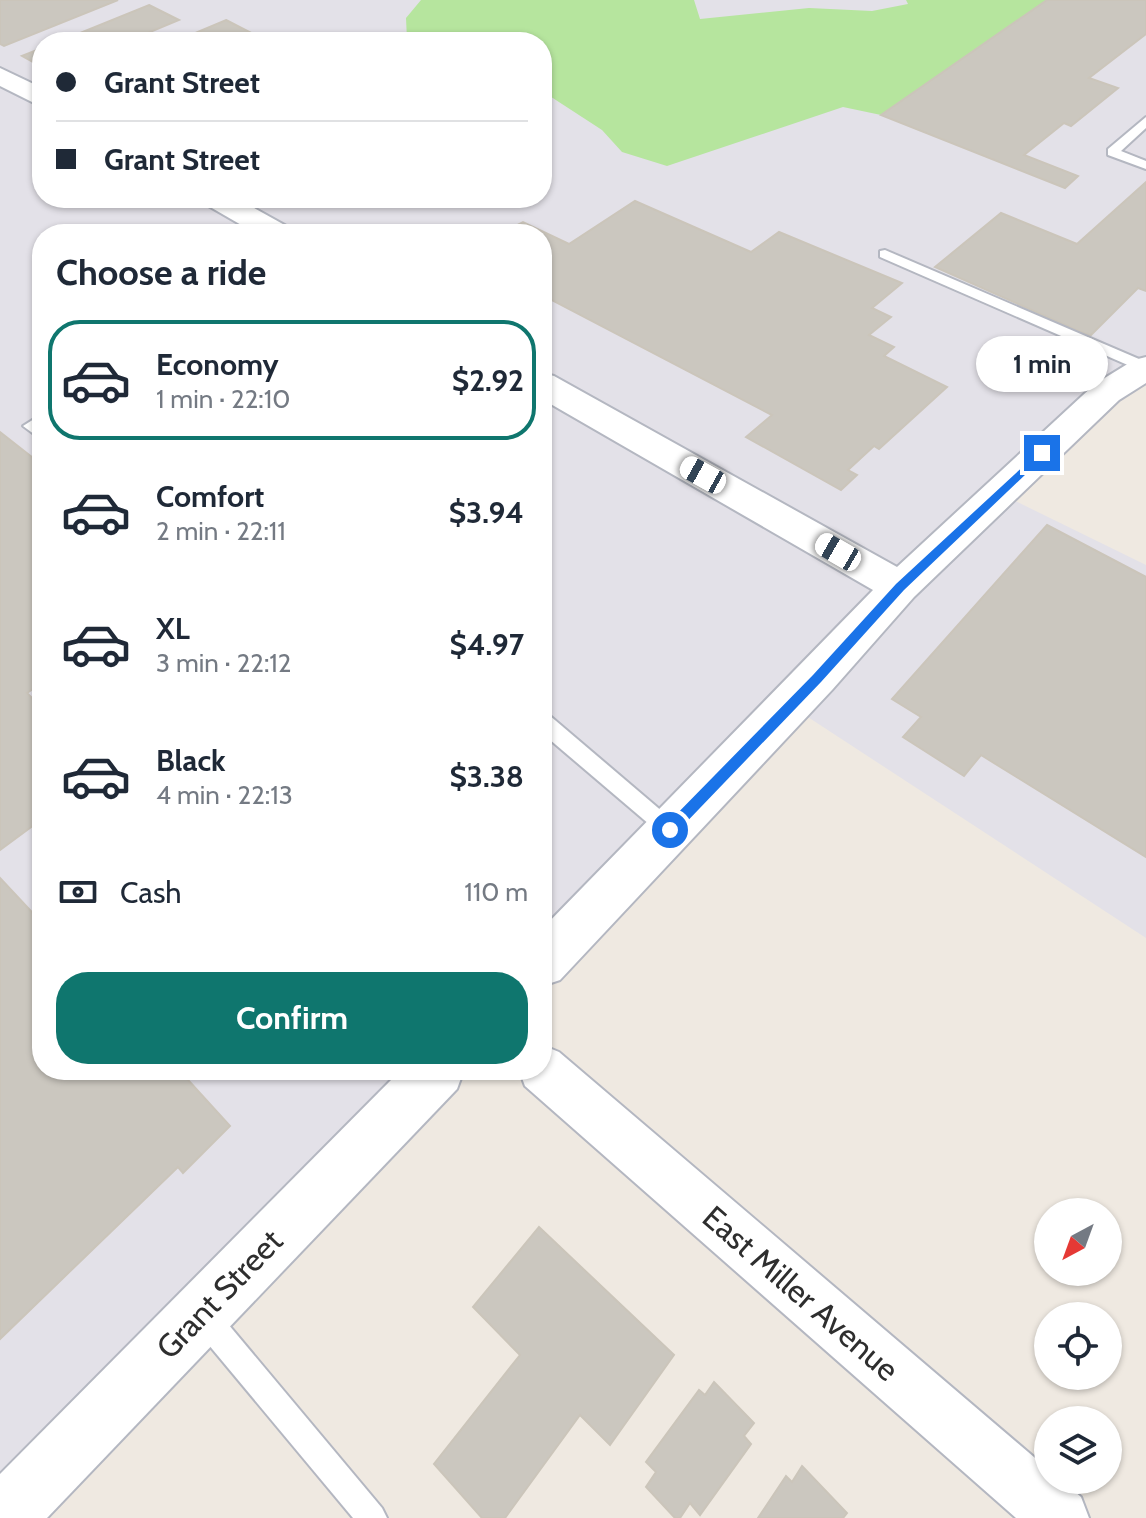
<!DOCTYPE html>
<html lang="en">
<head>
<meta charset="utf-8">
<style>
	body { margin:0; font-family:Cabin,sans-serif; background:#f2f2f3; color:#1f2937; height:100vh; display:flex; flex-direction:column; font-size:30px; white-space:nowrap }
	* { box-sizing:border-box; margin:0 }
	p { font-size:26px; color:#747a83 }
	.icon { flex:none; width:44px; height:44px; fill:none; stroke:currentColor; stroke-width:2; stroke-linecap:round; stroke-linejoin:round }
	.map { position:relative; flex:1; overflow:hidden }
	.drawer { position:absolute; left:32px; top:224px; width:520px; height:856px; display:flex; flex-direction:column; background:#fff; border-radius:32px; box-shadow:0 2px 6px #0004 }
	.drawer>* { flex:none }
	.top-card { position:absolute; left:32px; top:32px; width:520px; height:176px; border-radius:32px; box-shadow:0 2px 6px #0004; display:grid; align-content:center; height:176px; padding:0 24px; background:#fff }
	.needle { width:52px; rotate:221deg }
	.controls { position:absolute; left:1034px; top:1198px; display:grid; gap:16px }
	.controls a { display:grid; place-items:center; width:88px; height:88px; border-radius:50%; background:#fff; box-shadow:0 2px 6px #0004; font-size:40px }
	.end { position:absolute; width:36px; height:36px; margin:-18px; border:10px solid #1a73e8; background:#fff; box-shadow:0 0 0 4px #fff }
	.from { border-radius:50% }
	.bubble { position:absolute; height:56px; border-radius:28px; background:#fff; box-shadow:0 2px 6px #0004; font-size:26px; font-weight:700; line-height:56px; text-align:center }
	.car { position:absolute; width:24px; height:48px; margin:-24px -12px; border-radius:10px; box-shadow:0 0 6px 2px #0007; background:linear-gradient(#fff 24%,#345 0 40%,#fff 0 76%,#345 0 86%,#fff 0) }
	.top-card b { display:flex; align-items:center; gap:28px; height:76px; font-size:30px }
	.top-card b+b { border-top:2px solid #e0e1e3 }
	.top-card i { width:20px; height:20px; background:#1f2937 }
	ul { padding:0; list-style:none }
	li { display:flex; align-items:center; gap:24px; height:120px; margin:0 16px 12px; padding:0 8px; border:4px solid transparent; border-radius:32px }
	li div { flex:1 }
	li b { display:block; font-size:30px }
	li em { font-style:normal; font-weight:700 }
	li.on { border-color:#0f766e }
	li>.icon { width:72px; height:72px; stroke-width:1.5 }
	h2 { padding:0 24px; font-size:36px; line-height:96px }
	.pay { display:flex; align-items:center; gap:20px; height:88px; padding:0 24px; font-size:30px }
	.pay p { margin-inline-start:auto }
	.primary-button { display:flex; gap:16px; margin-top:auto; padding:16px 24px }
	.primary-button a { flex:1; height:92px; border-radius:32px; background:#0f766e; color:#fff; font-size:32px; font-weight:700; line-height:92px; text-align:center }
	.map>svg:first-child { display:block }
	.industrial { fill:#e3e1e8; fill-rule:evenodd }
	.green { fill:#b6e59e }
	.building { fill:#cbc7bf; stroke:#cbc5ba; stroke-width:2 }
	.lines { fill:none; stroke-linecap:round; stroke-linejoin:round }
	.service-casing { stroke:#b4b7c1; stroke-width:4 }
	.minor-casing { stroke:#b4b7c1; stroke-width:4 }
	.tertiary-casing { stroke:#b4b7c1; stroke-width:4 }
	.service { fill:#fff; fill-rule:evenodd }
	.minor { fill:#fff; fill-rule:evenodd }
	.tertiary { fill:#fff; fill-rule:evenodd }
	.route { fill:#1a73e8 }
	.labels { text-anchor:middle; dominant-baseline:central; stroke-width:6; stroke-linejoin:round; paint-order:stroke }
	.near-street-label { font-size:32px; fill:#2e2e2e; stroke:#fff }
</style>
</head>
<body>
<div class="map">
<svg width="1146" height="1518" viewBox="0 0 1146 1518">
	<rect width="100%" height="100%" fill="#efe9e1"/>
	<!-- industrial -->
	<path class="industrial" d="M0 0H1146V368L999 493 1146 565V938L791 706 542 963V234H42V1070H438L0 1518ZM42 42H542V198H42Z"/>
	<!-- green -->
	<path class="green" d="M421 0H694L700 19 809 8 872 11 908 4 906 0H1047L881 115 843 107 667 166 622 152 602 130 542 91V42L407 40 406 18Z"/>
	<!-- building -->
	<g class="building">
		<path d="M0 0H118L4 46 0 44Z"/>
		<path d="M1047 0H1146V34L1089 78 1118 88 1071 126 1064 123 1024 155 1078 176 1065 188 881 115Z"/>
		<path d="M149 5 179 20 126 42H58Z"/>
		<path d="M226 20 261 38 251 42H174Z"/>
		<path d="M42 48V67L22 56Z"/>
		<path d="M1146 182V291L1138 288 1090 336 935 267 1001 213 1077 244Z"/>
		<path d="M635 201 751 252 779 232 902 283 872 308 891 317 869 335 894 347 884 356 947 387 879 449 874 446 848 470 857 475 841 490 746 437 772 415 542 295V234H500L523 222 569 244Z"/>
		<path d="M0 432 42 465V683L27 693 42 708V819L0 850Z"/>
		<path d="M1047 525 1146 577V857L981 755 964 776 903 737 921 717 892 699Z"/>
		<path d="M0 878 42 923V1070H179L230 1126 183 1173 178 1167 0 1339Z"/>
		<path d="M539 1227 674 1355 610 1445 580 1415 505 1518H482L434 1464 520 1355 473 1307Z"/>
		<path d="M714 1382 754 1423 744 1436 751 1444 700 1515 690 1503 680 1518H675L646 1487 656 1472 646 1462 699 1390 705 1395Z"/>
		<path d="M802 1466 847 1513 843 1518H758L786 1476 792 1482Z"/>
	</g>
	<g class="lines">
		<defs>
			<g id="service">
				<path d="M1146 117V128L1121 151 1146 161V169L1108 155V149Z"/>
				<path d="M885 250 1146 362V373L880 257V251Z"/>
				<path d="M42 414V440L23 426Z"/>
				<path d="M542 713 549 715 677 824 680 830 677 836 670 839 663 836 542 733Z"/>
				<path d="M203 1303 213 1306 382 1508 387 1518H353L193 1326 190 1316 193 1306Z"/>
			</g>
			<path id="minor" d="M542 1045 559 1052 1048 1469V1480H1061L1081 1497 1089 1518H1016L525 1086 519 1070H542Z"/>
			<g id="tertiary">
				<path d="M0 68 42 88V107L0 86Z"/>
				<path d="M201 198H236L290 228 294 234H257L205 204Z"/>
				<path d="M1146 357V383L1119 400 914 597 832 690 560 980 542 986V929L873 590 542 399V373L554 376 897 567 1095 384 1134 360Z"/>
				<path d="M401 1070H464L457 1089 47 1518H0V1474Z"/>
			</g>
		</defs>
		<!-- service casing -->
		<use href="#service" class="service-casing"/>
		<!-- minor casing -->
		<use href="#minor" class="minor-casing"/>
		<!-- tertiary casing -->
		<use href="#tertiary" class="tertiary-casing"/>
		<!-- service -->
		<use href="#service" class="service"/>
		<!-- minor -->
		<use href="#minor" class="minor"/>
		<!-- tertiary -->
		<use href="#tertiary" class="tertiary"/>
	</g>
	<!-- route -->
	<path class="route" d="M1042 449 1047 453 1046 455 904 590 821 682 675 834H665V826L813 675 896 584Z"/>
	<g class="labels">
		<!-- near-street labels -->
		<g class="near-street-label">
			<text transform="translate(801 1293) rotate(41)">East Miller Avenue</text>
			<text transform="translate(219 1294) rotate(-46)">Grant Street</text>
		</g>
	</g>
</svg>
<div class="controls">
<a><svg class="needle" viewBox="-14 -14 28 28"><path d="M0-13l5 13h-10z" fill="#e53935"/><path d="M0 13l5-13h-10z" fill="#747a83"/></svg></a>
<a><svg class="icon" aria-label="locate" viewBox="0 0 24 24"><circle cx="12" cy="12" r="6"/><path d="M12 2v4M12 18v4M2 12h4M18 12h4"/></svg></a>
<a><svg class="icon" aria-label="layers" viewBox="0 0 24 24"><path d="M12 4l9 5-9 5-9-5zM3 14l9 5 9-5"/></svg></a>
</div>
<i class="end from" style="left:670px;top:830px"></i>
<i class="end" style="left:1042px;top:453px"></i>
<div class="bubble" style="left:976px;top:336px;width:132px">1 min</div>
<i class="car" style="left:703px;top:475px;rotate:299deg"></i>
<i class="car" style="left:838px;top:552px;rotate:300deg"></i>
<div class="top-card">
<b><i class="from"></i>Grant Street</b>
<b><i></i>Grant Street</b>
</div>
<section class="drawer">
<h2>Choose a ride</h2>
<ul>
<li class="on"><svg class="icon" aria-label="car" viewBox="0 0 24 24"><path d="M5 17H2v-5l4-1 3-4h7l3 4 3 1v5h-3M9 17h6M6 11h13"/><circle cx="7" cy="17" r="2"/><circle cx="17" cy="17" r="2"/></svg><div><b>Economy</b><p>1 min · 22:10</p></div><em>$2.92</em></li>
<li><svg class="icon" aria-label="car" viewBox="0 0 24 24"><path d="M5 17H2v-5l4-1 3-4h7l3 4 3 1v5h-3M9 17h6M6 11h13"/><circle cx="7" cy="17" r="2"/><circle cx="17" cy="17" r="2"/></svg><div><b>Comfort</b><p>2 min · 22:11</p></div><em>$3.94</em></li>
<li><svg class="icon" aria-label="car" viewBox="0 0 24 24"><path d="M5 17H2v-5l4-1 3-4h7l3 4 3 1v5h-3M9 17h6M6 11h13"/><circle cx="7" cy="17" r="2"/><circle cx="17" cy="17" r="2"/></svg><div><b>XL</b><p>3 min · 22:12</p></div><em>$4.97</em></li>
<li><svg class="icon" aria-label="car" viewBox="0 0 24 24"><path d="M5 17H2v-5l4-1 3-4h7l3 4 3 1v5h-3M9 17h6M6 11h13"/><circle cx="7" cy="17" r="2"/><circle cx="17" cy="17" r="2"/></svg><div><b>Black</b><p>4 min · 22:13</p></div><em>$3.38</em></li>
</ul>
<div class="pay"><svg class="icon" aria-label="cash" viewBox="0 0 24 24"><path d="M3 7h18v10H3z"/><circle cx="12" cy="12" r="2"/></svg>Cash<p>110 m</p></div>
<div class="primary-button"><a>Confirm</a></div>
</section>
</div>
</body>
</html>
